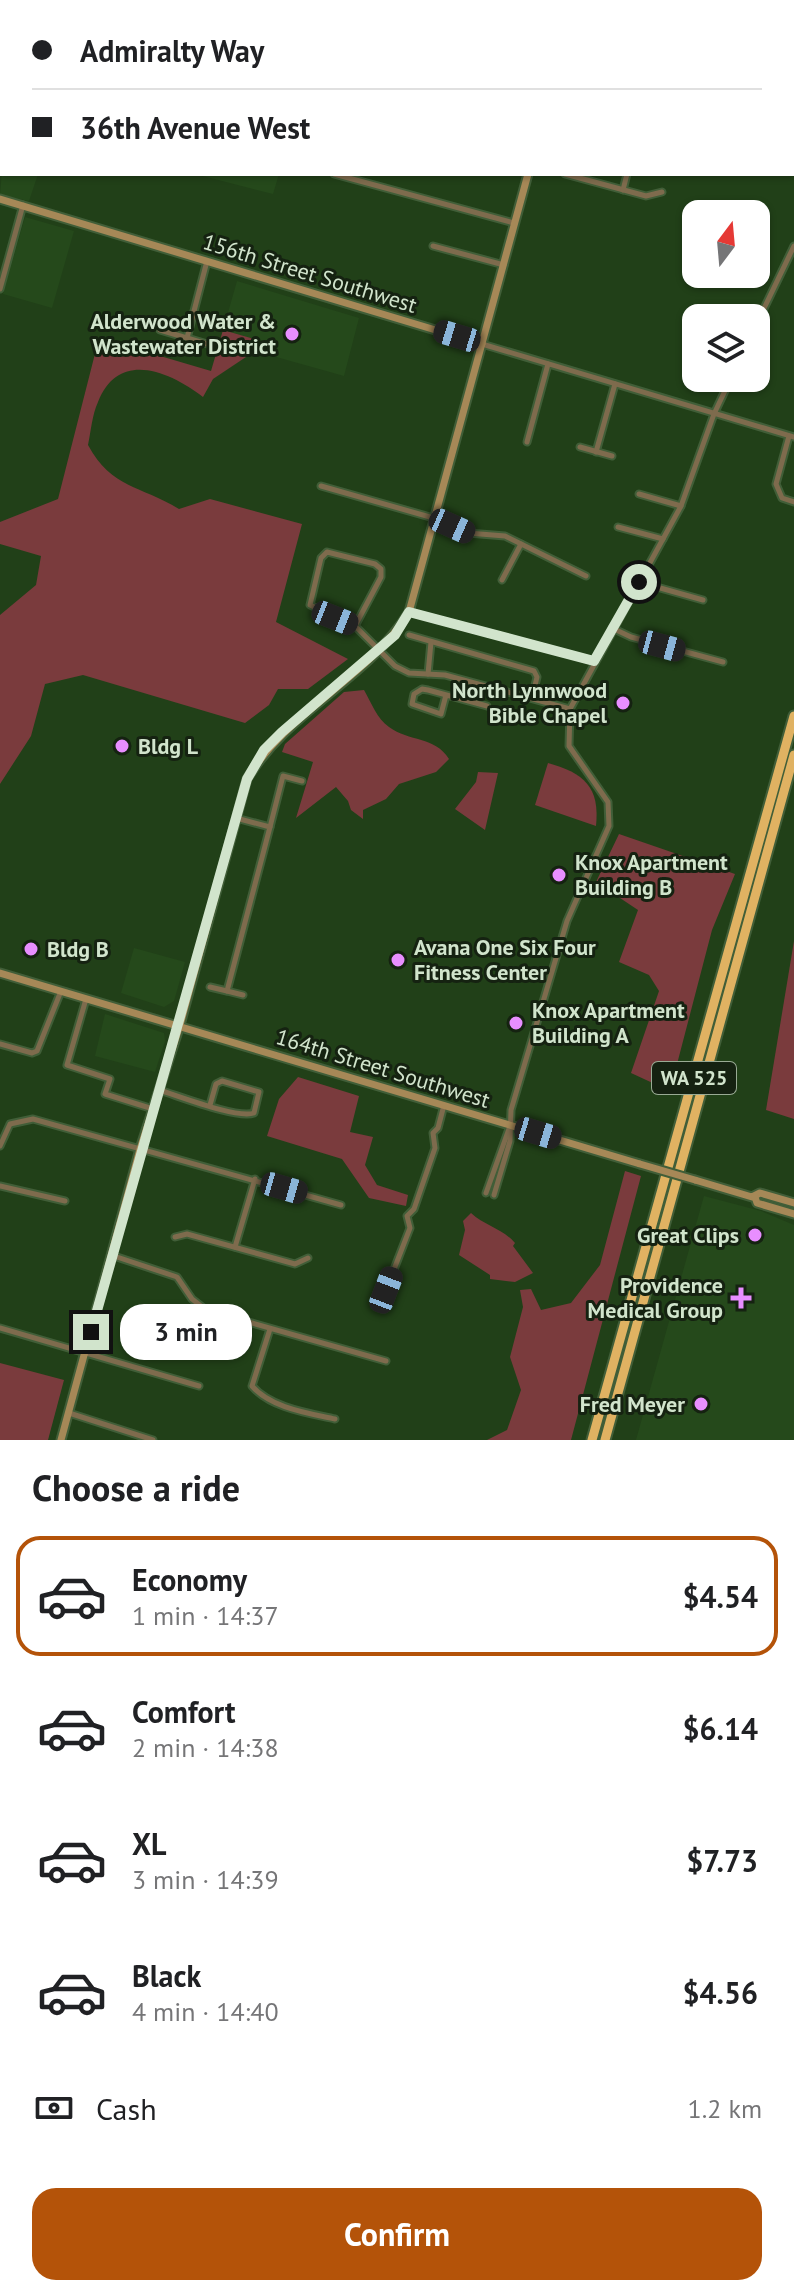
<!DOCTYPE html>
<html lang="en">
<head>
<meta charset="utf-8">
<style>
	body { margin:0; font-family:"PT Sans",sans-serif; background:#f2f2f2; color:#202124; height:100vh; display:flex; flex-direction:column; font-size:30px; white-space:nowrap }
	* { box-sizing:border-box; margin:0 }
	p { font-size:26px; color:#757577 }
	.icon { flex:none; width:44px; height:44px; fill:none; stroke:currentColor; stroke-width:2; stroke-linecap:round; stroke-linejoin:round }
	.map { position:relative; height:1440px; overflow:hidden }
	.panel { display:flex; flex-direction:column; background:#fff; flex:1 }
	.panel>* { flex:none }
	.top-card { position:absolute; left:0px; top:0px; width:794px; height:176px; box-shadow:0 2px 6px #0004; display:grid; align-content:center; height:176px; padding:0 32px; background:#fff }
	.needle { width:52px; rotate:16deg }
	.buttons { position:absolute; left:682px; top:200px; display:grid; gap:16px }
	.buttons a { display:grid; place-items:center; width:88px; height:88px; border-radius:16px; background:#fff; box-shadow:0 2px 6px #0004; font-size:40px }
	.end { position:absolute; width:36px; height:36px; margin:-18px; border:10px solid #d1e4cc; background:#111; box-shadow:0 0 0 4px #111 }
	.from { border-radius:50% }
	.bubble { position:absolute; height:56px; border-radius:24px; background:#fff; box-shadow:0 2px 6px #0004; font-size:26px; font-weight:700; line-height:56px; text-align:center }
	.car { position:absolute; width:24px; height:48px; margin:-24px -12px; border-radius:10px; box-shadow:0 0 6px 2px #0007; background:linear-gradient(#222 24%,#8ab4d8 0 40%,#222 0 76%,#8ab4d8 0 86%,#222 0) }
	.top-card b { display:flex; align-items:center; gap:28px; height:76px; font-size:30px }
	.top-card b+b { border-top:2px solid #e0e0e0 }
	.top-card i { width:20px; height:20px; background:#202124 }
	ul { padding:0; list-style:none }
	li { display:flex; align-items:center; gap:24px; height:120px; margin:0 16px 12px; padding:0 16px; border:4px solid transparent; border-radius:24px }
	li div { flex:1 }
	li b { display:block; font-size:30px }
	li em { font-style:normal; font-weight:700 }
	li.on { border-color:#b45309 }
	li>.icon { width:72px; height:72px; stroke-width:1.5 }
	h2 { padding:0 32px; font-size:36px; line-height:96px }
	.pay { display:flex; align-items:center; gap:20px; height:88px; padding:0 32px; font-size:30px }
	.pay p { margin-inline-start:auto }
	.cta { display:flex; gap:16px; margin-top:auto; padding:16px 32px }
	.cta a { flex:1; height:92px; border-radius:24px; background:#b45309; color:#fff; font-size:32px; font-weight:700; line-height:92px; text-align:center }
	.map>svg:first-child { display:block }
	.built { fill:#25491b }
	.green { fill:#7a3b3d }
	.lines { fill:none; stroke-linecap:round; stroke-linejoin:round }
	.street-casing { stroke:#415e38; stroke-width:9 }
	.secondary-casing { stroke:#415e38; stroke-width:11 }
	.highway-casing { stroke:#415e38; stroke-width:13 }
	.street { stroke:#7e6b4d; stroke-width:5 }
	.secondary { stroke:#a68857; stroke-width:7 }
	.highway { stroke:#e0b262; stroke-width:9 }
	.secondary-bridge-casing { stroke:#415e38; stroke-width:11; stroke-linecap:butt }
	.secondary-bridge { stroke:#a68857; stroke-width:7 }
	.route { stroke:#d1e4cc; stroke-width:10 }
	.poi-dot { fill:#e88eff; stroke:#152211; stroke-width:3 }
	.labels { text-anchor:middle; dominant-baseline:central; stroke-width:6; stroke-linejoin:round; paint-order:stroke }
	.shield { fill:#152211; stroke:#99aa94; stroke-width:2 }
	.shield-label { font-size:20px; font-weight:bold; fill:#d1e4cc }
	.street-label { font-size:22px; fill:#d1e4cc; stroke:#152211 }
	.poi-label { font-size:22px; font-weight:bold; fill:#d1e4cc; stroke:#152211; text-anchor:end }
</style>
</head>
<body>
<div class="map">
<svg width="794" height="1440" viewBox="0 0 794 1440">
	<rect width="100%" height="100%" fill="#214018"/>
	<!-- built -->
	<g class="built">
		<path d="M191 0H566L189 2Z"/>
		<path d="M2 170V174H38L29 201 0 195Z"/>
		<path d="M195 174H279L273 194Z"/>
		<path d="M25 217 74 231 52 308 3 294Z"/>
		<path d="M237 281 359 318 344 376 255 351 258 340 223 330Z"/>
		<path d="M134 948 185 962 174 1001 164 1007 121 993Z"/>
		<path d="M105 1014 164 1033 165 1041 155 1072 95 1056Z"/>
		<path d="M704 1196 761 1211 794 1225V1440H636Z"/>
	</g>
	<!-- green -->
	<g class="green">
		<path d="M223 330 258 340 255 351 213 379 203 397C170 372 119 349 98 402 92 415 91 431 88 445 112 489 140 485 179 509L210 499 302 524 276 622 348 659 308 689H278L269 705 245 723 83 675 45 684 31 736 0 784V615L36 585 41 556 0 544V522L58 499 99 338 211 371Z"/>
		<path d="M364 690C371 702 377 719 389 727 409 742 435 736 449 759L436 772 399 784 386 799 363 810V819L351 810 348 801 336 787 296 818 313 762 282 752 285 744 344 692Z"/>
		<path d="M548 763C584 773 600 787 596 826L535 805Z"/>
		<path d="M478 772 498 773 485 830 455 809 476 782Z"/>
		<path d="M619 834 735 874 712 930 670 1091 631 1073 659 991 649 975 619 962 638 910 596 882Z"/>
		<path d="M794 941V1119L766 1110Z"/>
		<path d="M298 1077 359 1096 350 1132 373 1137 365 1165 377 1185 408 1195 406 1206 369 1198 342 1159 267 1136 279 1099Z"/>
		<path d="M625 1171 641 1176 571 1440H487L507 1430 521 1390 510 1357 523 1307 520 1290 531 1289 541 1310 571 1303 600 1265Z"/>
		<path d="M471 1213C485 1226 502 1228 515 1243L513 1246 533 1273 515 1282 490 1279V1275L459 1255 465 1230 463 1221Z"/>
		<path d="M0 1363 64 1380 48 1440H0Z"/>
	</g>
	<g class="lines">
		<defs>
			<g id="street">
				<path d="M780 0 788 2"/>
				<path d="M792 3 794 4"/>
				<path d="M792 77 794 78"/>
				<path d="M792 125 794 121"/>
				<path d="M334 174 514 223"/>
				<path d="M565 174 646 196 662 192"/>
				<path d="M623 190 627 174"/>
				<path d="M433 246 504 265"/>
				<path d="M0 289 23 205"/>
				<path d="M756 325 794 246"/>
				<path d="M160 330 214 346"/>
				<path d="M187 338 207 261"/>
				<path d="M482 344 794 437"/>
				<path d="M789 436 776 484 782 498 794 502"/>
				<path d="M527 442 548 364"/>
				<path d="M580 447 612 456"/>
				<path d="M596 452 615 384"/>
				<path d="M321 486 437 519 468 533 505 536 586 576"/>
				<path d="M639 494 681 506"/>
				<path d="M618 527 663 539"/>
				<path d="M502 580 521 544"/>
				<path d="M639 582 703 600"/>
				<path d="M409 612 594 661"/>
				<path d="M355 626 381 577V569L375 564 327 552 321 558 310 605 355 626 395 666 409 673 445 675 570 709"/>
				<path d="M612 628 631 637 723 662"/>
				<path d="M409 635 534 671 537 677 532 698"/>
				<path d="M428 674 431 642"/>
				<path d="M446 695 441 714 412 704 414 694 422 689 428 690 487 706"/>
				<path d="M236 818 270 827 227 991 243 995"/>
				<path d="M270 827 283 776 302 781"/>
				<path d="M210 987 227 991"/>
				<path d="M86 999 67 1065 110 1079 105 1094 153 1109"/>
				<path d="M0 1044 32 1053 37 1051 61 991"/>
				<path d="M159 1090C179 1096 237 1119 254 1113L259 1092 222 1081 216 1084 210 1105"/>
				<path d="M0 1146 10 1124 33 1119 341 1205"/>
				<path d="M0 1186 65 1201"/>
				<path d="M486 1193 510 1126"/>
				<path d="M494 1195 510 1141 511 1110 567 921 609 826 608 802 569 746 570 709 681 506 714 414 731 378"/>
				<path d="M175 1237 187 1234 295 1264 308 1258"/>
				<path d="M235 1247 255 1179"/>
				<path d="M111 1255 177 1277 192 1299 206 1310 386 1361"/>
				<path d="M386 1290 410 1228 407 1216 414 1209 435 1148 433 1133 438 1128 444 1105"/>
				<path d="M0 1328 199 1386"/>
				<path d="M270 1329 252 1386C271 1408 308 1413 335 1419"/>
				<path d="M69 1413 153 1440"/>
			</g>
			<g id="secondary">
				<path d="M82 2 83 0"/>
				<path d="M575 2 576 0"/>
				<path d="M0 199 482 344"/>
				<path d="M0 973 640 1164"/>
				<path d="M695 1180 752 1197 760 1193 794 1203"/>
				<path d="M755 1197 757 1203 794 1214"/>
				<path d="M61 1440 140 1149 180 1025 247 779C288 710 368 679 409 612L528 174"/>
			</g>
			<g id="highway">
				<path d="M171 2 173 0"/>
				<path d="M0 154 2 152"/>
				<path d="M592 1440 794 716"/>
				<path d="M605 1440 794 755"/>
			</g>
		</defs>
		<!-- street casing -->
		<use href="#street" class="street-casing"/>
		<!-- secondary casing -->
		<use href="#secondary" class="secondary-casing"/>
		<!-- highway casing -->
		<use href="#highway" class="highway-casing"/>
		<!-- street -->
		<use href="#street" class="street"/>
		<!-- secondary -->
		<use href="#secondary" class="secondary"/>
		<!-- highway -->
		<use href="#highway" class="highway"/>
		<defs>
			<path id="secondary-bridge" d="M640 1164 695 1180"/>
		</defs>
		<!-- secondary-bridge casing -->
		<use href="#secondary-bridge" class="secondary-bridge-casing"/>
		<!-- secondary-bridge -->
		<use href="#secondary-bridge" class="secondary-bridge"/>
	</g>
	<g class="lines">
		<!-- route -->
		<path class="route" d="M91 1332 247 779 264 750 282 732 395 635 409 612 594 661 639 582"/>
	</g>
	<!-- markers -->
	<g class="poi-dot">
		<circle cx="292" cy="334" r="8"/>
		<circle cx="623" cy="703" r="8"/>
		<circle cx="122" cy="746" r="8"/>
		<circle cx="559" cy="875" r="8"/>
		<circle cx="31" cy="949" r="8"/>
		<circle cx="398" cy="960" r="8"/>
		<circle cx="516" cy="1023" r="8"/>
		<circle cx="755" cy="1235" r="8"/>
		<path d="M737 1286h8v8h8v8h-8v8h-8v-8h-8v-8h8z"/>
		<circle cx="701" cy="1404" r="8"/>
	</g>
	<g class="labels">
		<!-- shield labels -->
		<rect class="shield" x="652" y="1062" width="84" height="32" rx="6"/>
		<g class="shield-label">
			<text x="694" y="1078">WA 525</text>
		</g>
		<!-- street labels -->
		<g class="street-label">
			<text transform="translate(310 273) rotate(17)">156th Street Southwest</text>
			<text transform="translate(383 1068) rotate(17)">164th Street Southwest</text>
		</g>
		<!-- poi labels -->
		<g class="poi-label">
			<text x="276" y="321">Alderwood Water &amp;<tspan x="276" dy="25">Wastewater District</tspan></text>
			<text x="607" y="690">North Lynnwood<tspan x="607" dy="25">Bible Chapel</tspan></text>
			<text x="138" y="746" text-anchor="start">Bldg L</text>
			<text x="575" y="862" text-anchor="start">Knox Apartment<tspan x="575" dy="25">Building B</tspan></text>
			<text x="414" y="947" text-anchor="start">Avana One Six Four<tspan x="414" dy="25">Fitness Center</tspan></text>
			<text x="47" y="949" text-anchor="start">Bldg B</text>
			<text x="532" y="1010" text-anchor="start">Knox Apartment<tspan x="532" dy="25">Building A</tspan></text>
			<text x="739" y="1235">Great Clips</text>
			<text x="723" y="1285">Providence<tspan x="723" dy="25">Medical Group</tspan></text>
			<text x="685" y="1404">Fred Meyer</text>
		</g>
	</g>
</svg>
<div class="buttons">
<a><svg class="needle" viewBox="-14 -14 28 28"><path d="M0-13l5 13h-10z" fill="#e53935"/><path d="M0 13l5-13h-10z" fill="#757577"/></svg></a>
<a><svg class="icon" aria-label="layers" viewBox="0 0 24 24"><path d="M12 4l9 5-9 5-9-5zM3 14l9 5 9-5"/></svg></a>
</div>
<i class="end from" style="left:639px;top:582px"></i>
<i class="end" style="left:91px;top:1332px"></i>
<div class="bubble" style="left:120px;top:1304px;width:132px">3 min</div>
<i class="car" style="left:457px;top:336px;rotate:287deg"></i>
<i class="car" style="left:452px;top:526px;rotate:114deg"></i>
<i class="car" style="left:335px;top:618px;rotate:112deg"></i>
<i class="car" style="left:662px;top:646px;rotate:105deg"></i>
<i class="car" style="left:538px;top:1133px;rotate:107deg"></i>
<i class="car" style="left:284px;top:1188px;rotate:106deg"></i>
<i class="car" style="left:386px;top:1290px;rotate:21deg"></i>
<div class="top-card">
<b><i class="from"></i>Admiralty Way</b>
<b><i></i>36th Avenue West</b>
</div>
</div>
<section class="panel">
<h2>Choose a ride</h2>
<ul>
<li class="on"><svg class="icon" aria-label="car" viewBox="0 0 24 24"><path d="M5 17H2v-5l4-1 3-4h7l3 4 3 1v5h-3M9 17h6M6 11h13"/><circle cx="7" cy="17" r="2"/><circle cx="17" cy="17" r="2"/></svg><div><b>Economy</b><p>1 min · 14:37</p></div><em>$4.54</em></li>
<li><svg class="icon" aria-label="car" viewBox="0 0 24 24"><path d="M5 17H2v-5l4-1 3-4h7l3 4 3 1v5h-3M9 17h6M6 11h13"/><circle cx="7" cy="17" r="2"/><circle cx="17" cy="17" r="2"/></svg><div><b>Comfort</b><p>2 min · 14:38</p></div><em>$6.14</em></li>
<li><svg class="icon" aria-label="car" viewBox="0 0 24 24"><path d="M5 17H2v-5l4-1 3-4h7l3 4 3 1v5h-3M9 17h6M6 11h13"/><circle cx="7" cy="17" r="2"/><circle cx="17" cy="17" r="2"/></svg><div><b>XL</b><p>3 min · 14:39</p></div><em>$7.73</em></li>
<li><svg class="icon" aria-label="car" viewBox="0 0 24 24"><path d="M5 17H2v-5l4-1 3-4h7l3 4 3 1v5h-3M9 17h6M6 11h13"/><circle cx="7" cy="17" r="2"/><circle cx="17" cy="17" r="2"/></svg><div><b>Black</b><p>4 min · 14:40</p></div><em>$4.56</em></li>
</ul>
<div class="pay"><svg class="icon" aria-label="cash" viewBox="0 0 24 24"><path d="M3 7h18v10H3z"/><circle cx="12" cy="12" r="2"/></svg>Cash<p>1.2 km</p></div>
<div class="cta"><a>Confirm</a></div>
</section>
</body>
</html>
